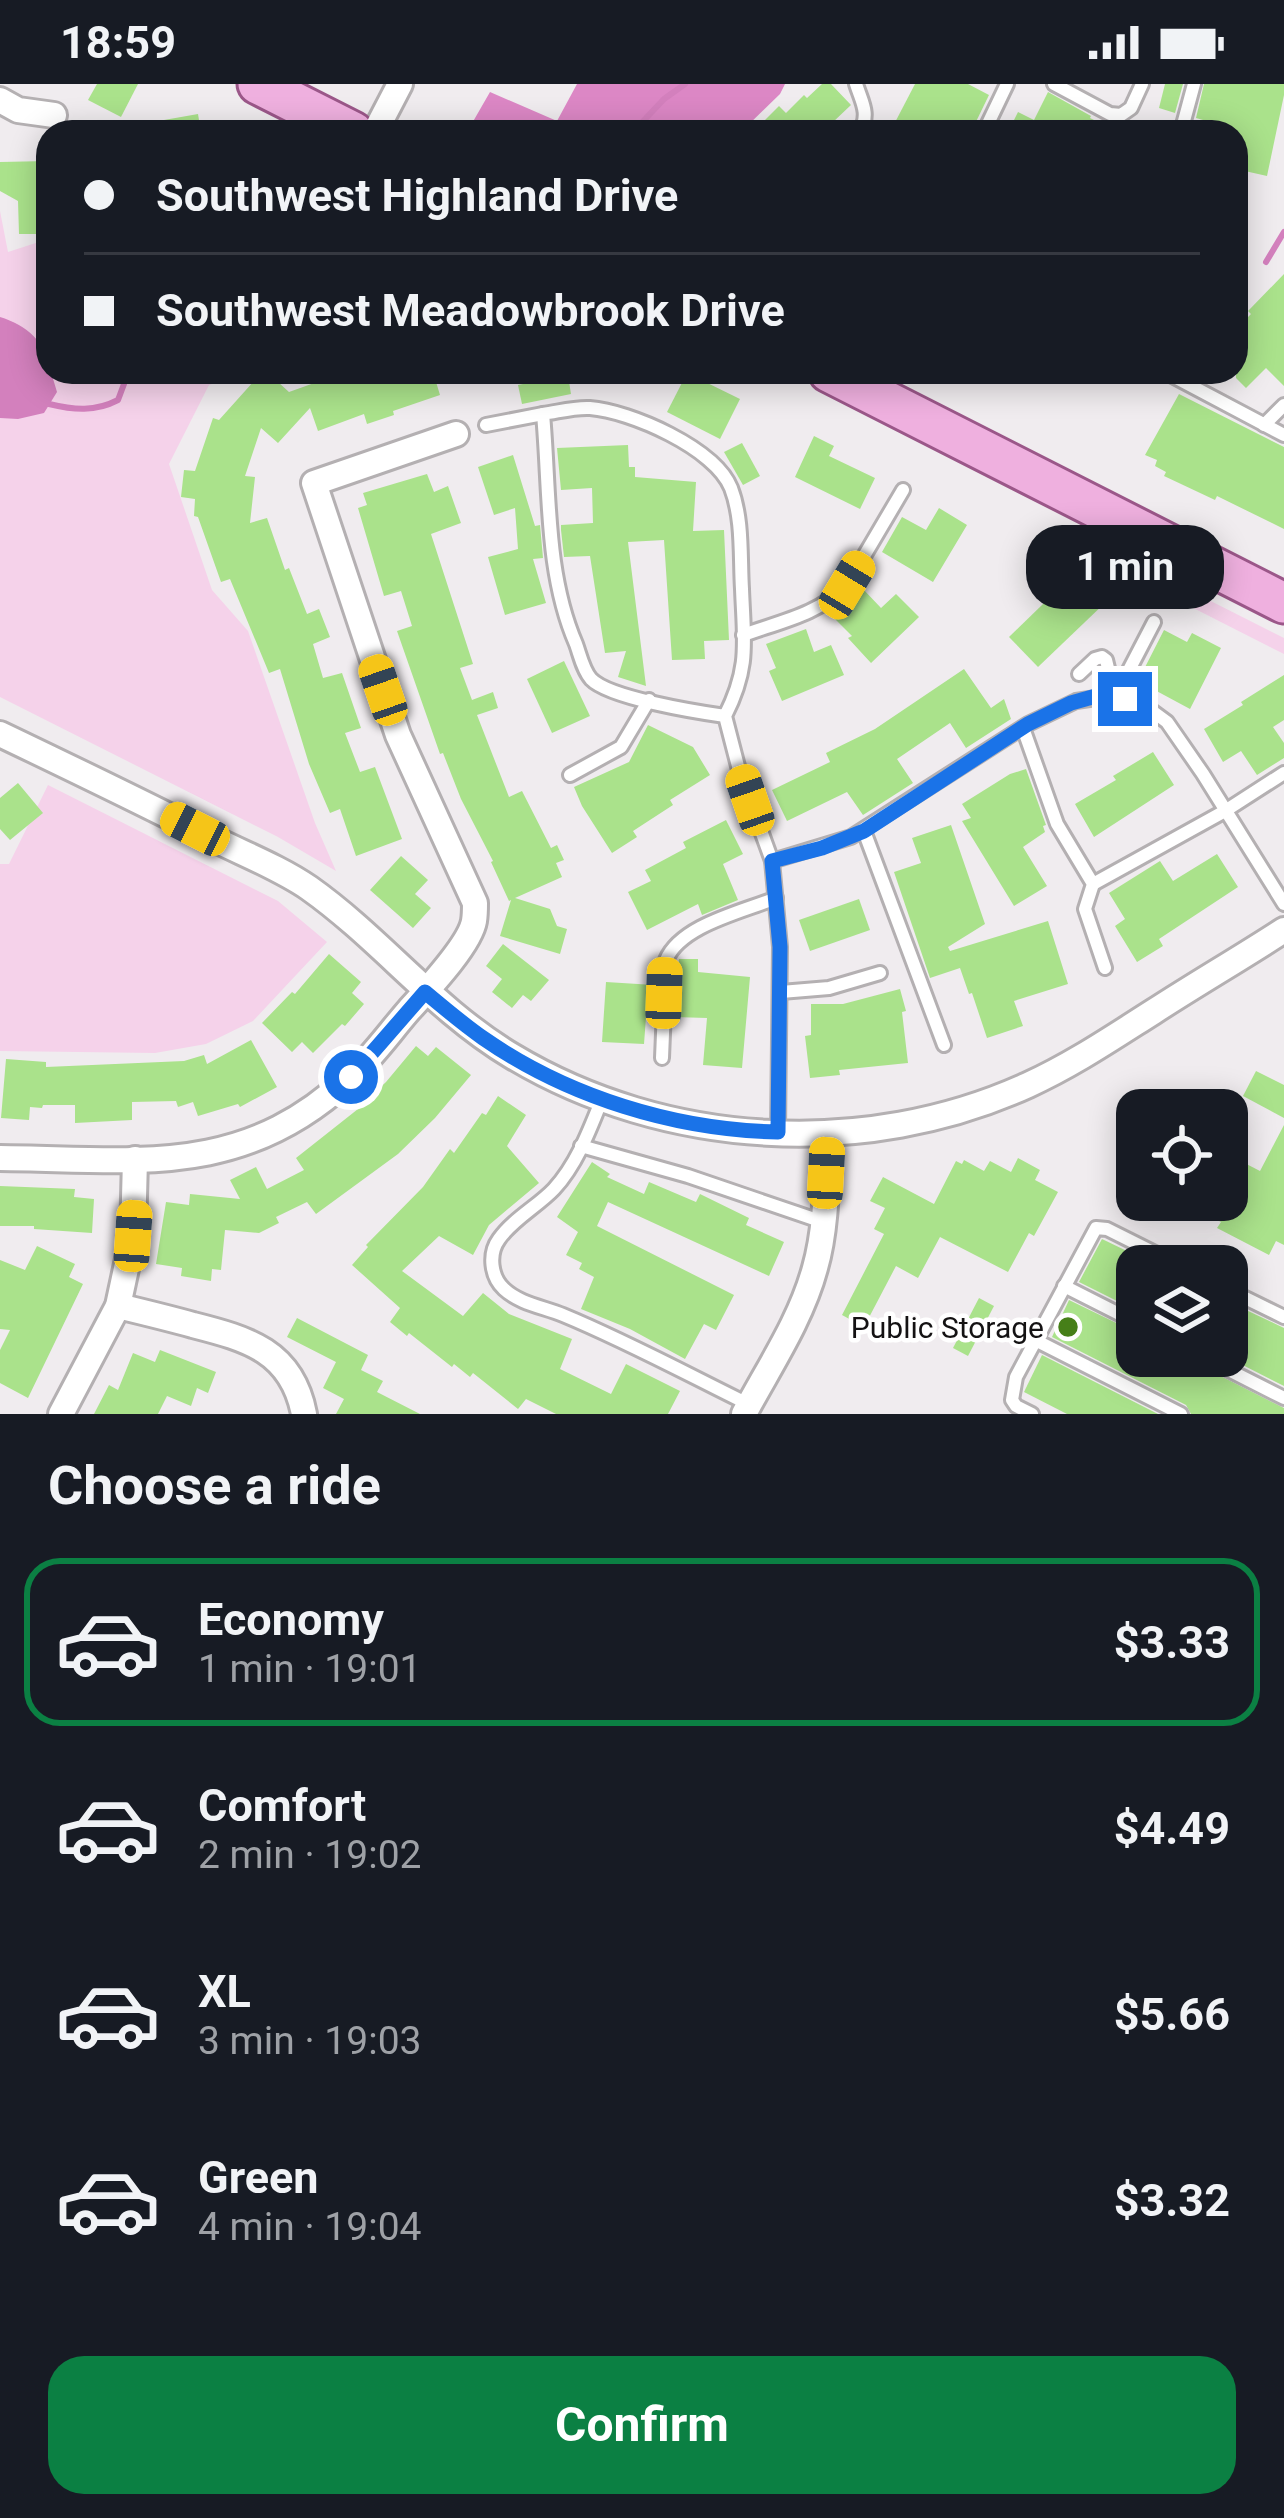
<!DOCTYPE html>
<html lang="en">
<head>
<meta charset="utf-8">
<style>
	body { margin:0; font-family:Roboto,sans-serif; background:#20242c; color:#f1f3f6; height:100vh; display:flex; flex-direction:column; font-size:45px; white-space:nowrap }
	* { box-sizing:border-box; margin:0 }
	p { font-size:39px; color:#9ea1a6 }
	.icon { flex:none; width:66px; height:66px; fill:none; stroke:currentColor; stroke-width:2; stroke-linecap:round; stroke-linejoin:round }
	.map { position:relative; height:1330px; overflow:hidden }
	.side { display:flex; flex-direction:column; background:#171b24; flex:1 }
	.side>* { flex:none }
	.banner { position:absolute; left:36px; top:36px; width:1212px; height:264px; border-radius:36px; box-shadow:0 6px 30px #0003; display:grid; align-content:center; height:264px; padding:0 48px; background:#171b24 }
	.fabs { position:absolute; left:1116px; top:1005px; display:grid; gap:24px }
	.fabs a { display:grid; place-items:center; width:132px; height:132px; border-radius:24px; background:#171b24; box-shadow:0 6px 30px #0003; font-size:60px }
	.end { position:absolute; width:54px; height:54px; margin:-27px; border:15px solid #1a73e8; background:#fff; box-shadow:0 0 0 6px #fff }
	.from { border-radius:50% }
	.bubble { position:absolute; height:84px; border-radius:36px; background:#171b24; box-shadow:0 6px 30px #0003; font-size:39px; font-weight:700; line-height:84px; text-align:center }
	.car { position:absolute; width:36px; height:72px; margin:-36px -18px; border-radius:15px; box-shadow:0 0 9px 3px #0007; background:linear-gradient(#f5c518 24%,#345 0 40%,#f5c518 0 76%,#345 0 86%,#f5c518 0) }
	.banner b { display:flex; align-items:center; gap:42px; height:114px; font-size:45px }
	.banner b+b { border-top:3px solid #363941 }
	.banner i { width:30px; height:30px; background:#f1f3f6 }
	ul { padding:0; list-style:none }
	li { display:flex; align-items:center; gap:36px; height:168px; margin:0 24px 18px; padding:0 24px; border:6px solid transparent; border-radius:36px }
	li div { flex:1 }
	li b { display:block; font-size:45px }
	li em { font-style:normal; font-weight:700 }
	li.on { border-color:#0b8043 }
	li>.icon { width:108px; height:108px; stroke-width:1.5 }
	h2 { padding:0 48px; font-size:54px; line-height:144px }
	.primary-button { display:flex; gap:24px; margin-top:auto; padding:24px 48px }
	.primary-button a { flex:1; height:138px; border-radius:36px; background:#0b8043; color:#fff; font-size:48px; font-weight:700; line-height:138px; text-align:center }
	.status { display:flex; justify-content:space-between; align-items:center; height:84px; padding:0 60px; background:#171b24; direction:ltr }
	.status svg { height:33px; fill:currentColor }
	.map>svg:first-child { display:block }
	.green { fill:#f5d2ea }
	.forest { fill:#dc87c5 }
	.water { fill:#d380bd }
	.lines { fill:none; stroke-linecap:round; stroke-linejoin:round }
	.stream { stroke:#d380bd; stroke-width:6 }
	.building { fill:#aae28b }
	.lane-casing { stroke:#b4b0b2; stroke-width:18 }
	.street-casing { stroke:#b4b0b2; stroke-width:30 }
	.primary-casing { stroke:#9b5789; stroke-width:45 }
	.lane { stroke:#fff; stroke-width:12 }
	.street { stroke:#fff; stroke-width:24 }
	.primary { stroke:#efb0df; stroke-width:39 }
	.route { stroke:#1a73e8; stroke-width:15 }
	.poi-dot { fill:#467f18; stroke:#fff; stroke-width:4.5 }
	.labels { text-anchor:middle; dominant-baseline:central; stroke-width:9; stroke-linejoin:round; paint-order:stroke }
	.poi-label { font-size:30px; fill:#141213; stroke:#fff; text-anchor:end }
</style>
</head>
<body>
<div class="status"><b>18:59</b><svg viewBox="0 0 49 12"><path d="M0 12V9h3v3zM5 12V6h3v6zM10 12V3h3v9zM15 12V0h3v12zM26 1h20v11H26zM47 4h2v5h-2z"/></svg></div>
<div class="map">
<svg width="1284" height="1330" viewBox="0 0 1284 1330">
	<rect width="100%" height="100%" fill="#f0ecef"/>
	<!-- green -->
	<g class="green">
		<path d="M0 127 8 168 48 155V288H246L209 301 169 380 212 506 248 547 315 739 336 787 278 753 0 613Z"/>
		<path d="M1094 458 1284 554V570L1089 471Z"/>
		<path d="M48 701 278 817 327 858 253 937 206 960 155 969 0 967V780H9Z"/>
	</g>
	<!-- forest -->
	<path class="forest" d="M577 0H785L780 10 741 48H467L490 8 557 37Z"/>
	<!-- water -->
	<path class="water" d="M0 233C26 241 48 258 48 288H51L57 308 44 329 18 335 0 334Z"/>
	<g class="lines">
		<!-- stream -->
		<g class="stream">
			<path d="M633 48 664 15 685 0"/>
			<path d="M1266 178 1284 148"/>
			<path d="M49 320C74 326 95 328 118 316L124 300 125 288"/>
		</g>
	</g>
	<!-- building -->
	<g class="building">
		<path d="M97 0H138L121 33 88 16Z"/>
		<path d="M822 0H831L851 21 832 39 842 48H753L779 22 786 29 804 11 807 14Z"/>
		<path d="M915 0H968L989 11 971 48H890Z"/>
		<path d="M1165 0H1183L1175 29 1159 24Z"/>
		<path d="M1204 0H1284V11L1267 92 1236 85V48H1200L1203 36 1196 34Z"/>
		<path d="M1048 8 1091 32 1090 34 1118 48H1008L1018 28 1034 36Z"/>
		<path d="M198 30 201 48H148L147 39Z"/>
		<path d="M48 77V150H19L18 117 0 107V78Z"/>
		<path d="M1284 190V302L1266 284 1246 304 1236 294V245L1251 230 1248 227Z"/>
		<path d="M262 288H267L289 308 345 288H433L440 311 393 327 394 331 367 340 364 330 318 347 310 324 278 359 261 344 245 392 255 393 250 439 267 434 285 486 289 484 307 530 319 525 330 553 313 560 323 594 342 589 361 644 345 649 360 688 375 683 402 755 356 772 340 725 330 729 309 680 280 585 269 589 230 495 221 498 198 433 194 432 195 415 181 413 184 386 195 387 213 334 219 336Z"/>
		<path d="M687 289 740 315 720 355 667 328Z"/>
		<path d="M568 291 571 310 522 320 518 301Z"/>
		<path d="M1179 310 1284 363V445L1217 412 1215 416 1164 392 1166 388 1155 382 1157 376 1145 371Z"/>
		<path d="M814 352 834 362 829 372 875 394 860 425 795 393Z"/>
		<path d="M742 359 760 392 743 401 724 368Z"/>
		<path d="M628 361 629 383H635V393L696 398 693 447 724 446 729 556 704 557 705 575 672 576 664 456 628 458 646 602 618 593 626 567 605 569 590 472 564 473 561 446V441L593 439 592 404 561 406 557 364Z"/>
		<path d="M513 371 535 442 540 441 543 474 533 475 546 519 505 531 488 473 518 465 515 424 494 431 478 383Z"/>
		<path d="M427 390 434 408 448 402 461 439 431 450 473 580 460 584 472 616 493 608 498 624 477 631 509 713 522 707 551 764 557 761 564 776 556 779 562 793 515 814 550 825 557 842 567 845 560 870 500 852 511 816 509 817 491 778 493 777 461 715 443 669 440 670 397 547 412 542 401 507 384 512 358 424 367 421 363 409Z"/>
		<path d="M939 424 967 441 933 498 882 468 902 433 926 446Z"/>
		<path d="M1079 485 1108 516 1038 583 1009 553Z"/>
		<path d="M863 505 881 524 896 510 919 533 871 579 848 554 852 552 833 533Z"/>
		<path d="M806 545 814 568 831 561 844 591 782 617 769 587 776 584 766 560Z"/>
		<path d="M1164 546 1187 558 1192 549 1221 564 1190 625 1138 597Z"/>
		<path d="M564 577 590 632 552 649 527 595Z"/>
		<path d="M964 585 991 624 1004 615 1011 635 966 664 950 639 897 675 913 699 863 731 847 708 787 737 772 706 830 678 826 669 875 645Z"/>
		<path d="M1284 591V636L1273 643 1284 659V674L1257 691 1241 667 1223 678 1204 645 1243 621 1241 618Z"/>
		<path d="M648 641 693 663 710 691 670 716 673 721 633 747 637 753 612 769 582 722 574 703 629 678Z"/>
		<path d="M1153 668 1174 701 1094 753 1075 720 1116 696 1113 692Z"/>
		<path d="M1026 685 1046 741 1043 742 1045 748 1023 763 1047 802 1014 822 962 737 971 734 962 720 1010 690Z"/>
		<path d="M18 699 43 729 10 756 0 745V714Z"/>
		<path d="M726 736 743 770 723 780 738 816 702 831 698 820 647 846 628 808 651 797 645 786 686 764 683 758Z"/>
		<path d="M951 741 985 840 948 863 950 867 1048 837 1068 900 1014 917 1023 942 987 954 972 909 969 910 960 884 930 894 894 788 921 779 912 754Z"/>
		<path d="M1217 770 1238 803 1159 855 1163 862 1137 878 1115 842 1125 835 1109 809 1160 777 1173 797Z"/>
		<path d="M401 772 428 796 415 810 431 824 413 844 370 806Z"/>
		<path d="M859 815 870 846 810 867 799 836Z"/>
		<path d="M503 860 549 896 531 917 523 911 512 924 492 908 502 895 486 882Z"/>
		<path d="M329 870 361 898 352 909 364 920 345 942 342 940 313 969 302 958 292 968 262 939 292 908 295 910Z"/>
		<path d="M679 875H698V888L750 893 742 984 703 981 707 934 674 933Z"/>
		<path d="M606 898 654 901 653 933H646L644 960 602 958Z"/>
		<path d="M900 905 906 927 902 928 908 979 839 986 840 991 810 994 805 952 811 951V920H843Z"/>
		<path d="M251 956 277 1003 240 1023 238 1020 198 1032 193 1018 178 1023 176 1017 132 1018V1036L75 1039V1021H43L42 1024 30 1023 29 1036 1 1034 6 975 46 978V983L184 977 204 971 207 980Z"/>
		<path d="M416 962 428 972 436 963 471 991 435 1034 398 1070 316 1130 307 1118 276 1133 279 1139 259 1149 225 1146 221 1186 212 1185 211 1197 181 1192 182 1184 156 1180 166 1118 189 1121 190 1110 240 1115 230 1096 256 1083 267 1105 304 1086 296 1074 358 1025 386 998Z"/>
		<path d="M1256 987 1284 1001V1034L1243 1012Z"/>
		<path d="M498 1012 526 1031 507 1062 539 1099 489 1141 473 1171 439 1152 402 1187 463 1232 483 1209 509 1230 572 1255 560 1285 611 1310 626 1280 680 1307 668 1330H556L526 1315 518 1325 473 1289 470 1293 454 1280 452 1283 409 1249 407 1252 390 1238 400 1224 352 1181 368 1163 366 1161 423 1103 450 1065 454 1069 482 1029 486 1031Z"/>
		<path d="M1284 1041V1161L1276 1157 1269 1171 1217 1144 1221 1138 1179 1116H1227V1070L1260 1087Z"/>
		<path d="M1018 1074 1040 1086 1035 1096 1058 1108 1034 1152 1029 1149 1008 1188 940 1153 918 1194 896 1182 864 1243 842 1231 884 1150 874 1145 885 1124 870 1117 883 1093 934 1120 956 1077 962 1080 964 1076 984 1087 990 1077 1011 1088Z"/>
		<path d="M592 1078 610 1090 607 1093 644 1110 649 1098 696 1118 700 1110 749 1134 746 1141 784 1158 769 1192 608 1118 597 1142 734 1211 716 1246 704 1240 685 1275 630 1245 581 1225 594 1193 579 1185 582 1179 566 1171 578 1148 557 1133Z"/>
		<path d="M0 1102 75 1105 74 1113 94 1115 92 1149 34 1145V1142H0Z"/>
		<path d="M1102 1155 1158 1182H1137V1227L1079 1198Z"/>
		<path d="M37 1162 75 1180 69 1193 83 1200 28 1314 0 1299V1266L10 1246 0 1245V1176L25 1186Z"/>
		<path d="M979 1214 994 1222 968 1272 953 1264Z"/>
		<path d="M1069 1216 1137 1249V1272H1181L1284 1324V1330H1191L1186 1321 1052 1253Z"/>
		<path d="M1227 1217 1284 1244V1302L1227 1273Z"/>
		<path d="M297 1234 368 1271 361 1286 383 1297 377 1308 420 1330H336L344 1315 323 1304 336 1278 287 1253Z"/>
		<path d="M160 1266 216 1288 208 1309 197 1304 191 1322 167 1312 158 1330H94L109 1301 118 1306 133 1269 155 1278Z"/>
		<path d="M1042 1271 1158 1330H1067L1024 1308Z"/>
	</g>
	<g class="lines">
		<defs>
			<g id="lane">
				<path d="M856 0C862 19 870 29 860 48"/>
				<path d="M1054 0 1110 30 1121 31 1131 24 1142 0"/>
				<path d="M984 48 1007 0"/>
				<path d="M1181 48 1194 0"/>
				<path d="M1165 288 1284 351"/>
				<path d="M486 341 543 330"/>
				<path d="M1264 341 1284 321"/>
				<path d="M743 551C779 538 820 530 847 501L903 406"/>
				<path d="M1079 590 1095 575 1102 573 1106 576 1115 613 1154 538"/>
				<path d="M725 632C697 628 609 614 591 595 583 586 580 571 576 560 545 489 550 406 543 330 558 328 574 323 590 324 630 327 715 364 731 404 743 435 740 473 742 505 744 558 750 583 725 632L739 686 772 777 780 863 778 1048"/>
				<path d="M1023 644 1057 740 1093 800 1085 825 1105 884"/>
				<path d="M570 691 621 663 649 616"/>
				<path d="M864 747 944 961"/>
				<path d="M772 777 851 753 1028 640 1076 617 1110 612 1148 624 1167 638 1203 690 1284 820"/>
				<path d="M1093 800 1225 727 1284 689"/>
				<path d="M781 908 829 904 880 889"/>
				<path d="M662 974 666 876C681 841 742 828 776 814"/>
				<path d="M602 1015C590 1045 577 1080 554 1105 538 1122 513 1135 499 1155 488 1170 491 1193 504 1205 520 1220 544 1223 563 1231 626 1257 687 1290 748 1320"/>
				<path d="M581 1062 688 1092 823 1138"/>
				<path d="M1064 1202 1137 1239"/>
				<path d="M1227 1205 1284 1233"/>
				<path d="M1035 1256 1181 1330"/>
				<path d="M1201 1272 1284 1314"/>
				<path d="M1032 1330 1016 1322 1012 1316 1016 1293 1096 1144 1107 1145 1181 1182"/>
			</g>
			<g id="street">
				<path d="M0 16 18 26 54 31"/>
				<path d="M375 48 400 0"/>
				<path d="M0 650C71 684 142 718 212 754 244 770 280 784 309 804 381 855 435 926 512 972 665 1064 866 1075 1028 1001 1072 981 1112 954 1153 928 1196 900 1241 874 1284 846"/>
				<path d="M0 1074C134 1075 241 1095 348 995 371 975 389 949 409 926 426 907 470 861 474 837 475 831 475 825 475 819L398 651 314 399 456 350"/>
				<path d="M118 1222C143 1228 168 1234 193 1241 248 1255 292 1267 304 1330"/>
				<path d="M61 1330 118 1222 133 1152 135 1075"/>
				<path d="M744 1330C769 1283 801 1236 815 1184 827 1142 826 1095 828 1051"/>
			</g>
			<g id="primary">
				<path d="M258 0 353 48"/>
				<path d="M829 288 1284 519"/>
			</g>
		</defs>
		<!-- lane casing -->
		<use href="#lane" class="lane-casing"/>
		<!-- street casing -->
		<use href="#street" class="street-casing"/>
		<!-- primary casing -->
		<use href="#primary" class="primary-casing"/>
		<!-- lane -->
		<use href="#lane" class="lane"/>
		<!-- street -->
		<use href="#street" class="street"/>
		<!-- primary -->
		<use href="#primary" class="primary"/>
	</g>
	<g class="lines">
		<!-- route -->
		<path class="route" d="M351 993 425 908C444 924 463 940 483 954 568 1013 675 1046 778 1048L780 863 772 777 822 764 864 747 1028 640 1071 619 1096 612 1125 615"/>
	</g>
	<!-- markers -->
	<circle class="poi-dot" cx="1068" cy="1243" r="12"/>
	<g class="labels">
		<!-- poi labels -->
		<g class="poi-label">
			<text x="1044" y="1243">Public Storage</text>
		</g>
	</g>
</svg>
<div class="fabs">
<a><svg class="icon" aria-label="locate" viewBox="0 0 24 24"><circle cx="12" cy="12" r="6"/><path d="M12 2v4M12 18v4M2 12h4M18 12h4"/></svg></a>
<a><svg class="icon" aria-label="layers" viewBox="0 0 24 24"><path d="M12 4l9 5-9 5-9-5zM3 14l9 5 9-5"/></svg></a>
</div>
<i class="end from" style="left:351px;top:993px"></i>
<i class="end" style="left:1125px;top:615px"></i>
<div class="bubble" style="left:1026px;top:441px;width:198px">1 min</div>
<i class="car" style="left:847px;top:501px;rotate:31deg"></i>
<i class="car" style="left:383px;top:606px;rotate:341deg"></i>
<i class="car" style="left:750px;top:716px;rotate:341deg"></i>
<i class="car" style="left:195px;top:745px;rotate:297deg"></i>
<i class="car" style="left:664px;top:909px;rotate:2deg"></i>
<i class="car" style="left:826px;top:1089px;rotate:3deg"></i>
<i class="car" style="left:133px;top:1152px;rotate:4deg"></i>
<div class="banner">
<b><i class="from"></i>Southwest Highland Drive</b>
<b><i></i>Southwest Meadowbrook Drive</b>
</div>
</div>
<section class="side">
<h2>Choose a ride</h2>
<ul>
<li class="on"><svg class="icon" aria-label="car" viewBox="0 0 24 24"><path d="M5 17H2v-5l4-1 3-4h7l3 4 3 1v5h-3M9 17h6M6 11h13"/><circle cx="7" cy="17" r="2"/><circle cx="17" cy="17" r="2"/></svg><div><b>Economy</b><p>1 min · 19:01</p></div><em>$3.33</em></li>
<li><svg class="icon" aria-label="car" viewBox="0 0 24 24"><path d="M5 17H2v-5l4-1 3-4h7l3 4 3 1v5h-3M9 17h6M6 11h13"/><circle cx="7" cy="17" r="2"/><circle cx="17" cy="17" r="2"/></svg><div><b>Comfort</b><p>2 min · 19:02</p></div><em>$4.49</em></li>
<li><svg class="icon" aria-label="car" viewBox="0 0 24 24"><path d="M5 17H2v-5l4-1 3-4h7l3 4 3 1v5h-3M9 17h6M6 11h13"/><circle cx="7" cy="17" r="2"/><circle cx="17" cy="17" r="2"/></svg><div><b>XL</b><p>3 min · 19:03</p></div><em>$5.66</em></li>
<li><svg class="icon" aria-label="car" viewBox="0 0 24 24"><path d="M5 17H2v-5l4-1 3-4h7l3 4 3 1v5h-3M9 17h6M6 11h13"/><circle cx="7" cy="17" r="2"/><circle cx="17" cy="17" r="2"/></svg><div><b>Green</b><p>4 min · 19:04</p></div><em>$3.32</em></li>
</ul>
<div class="primary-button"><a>Confirm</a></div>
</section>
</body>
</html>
